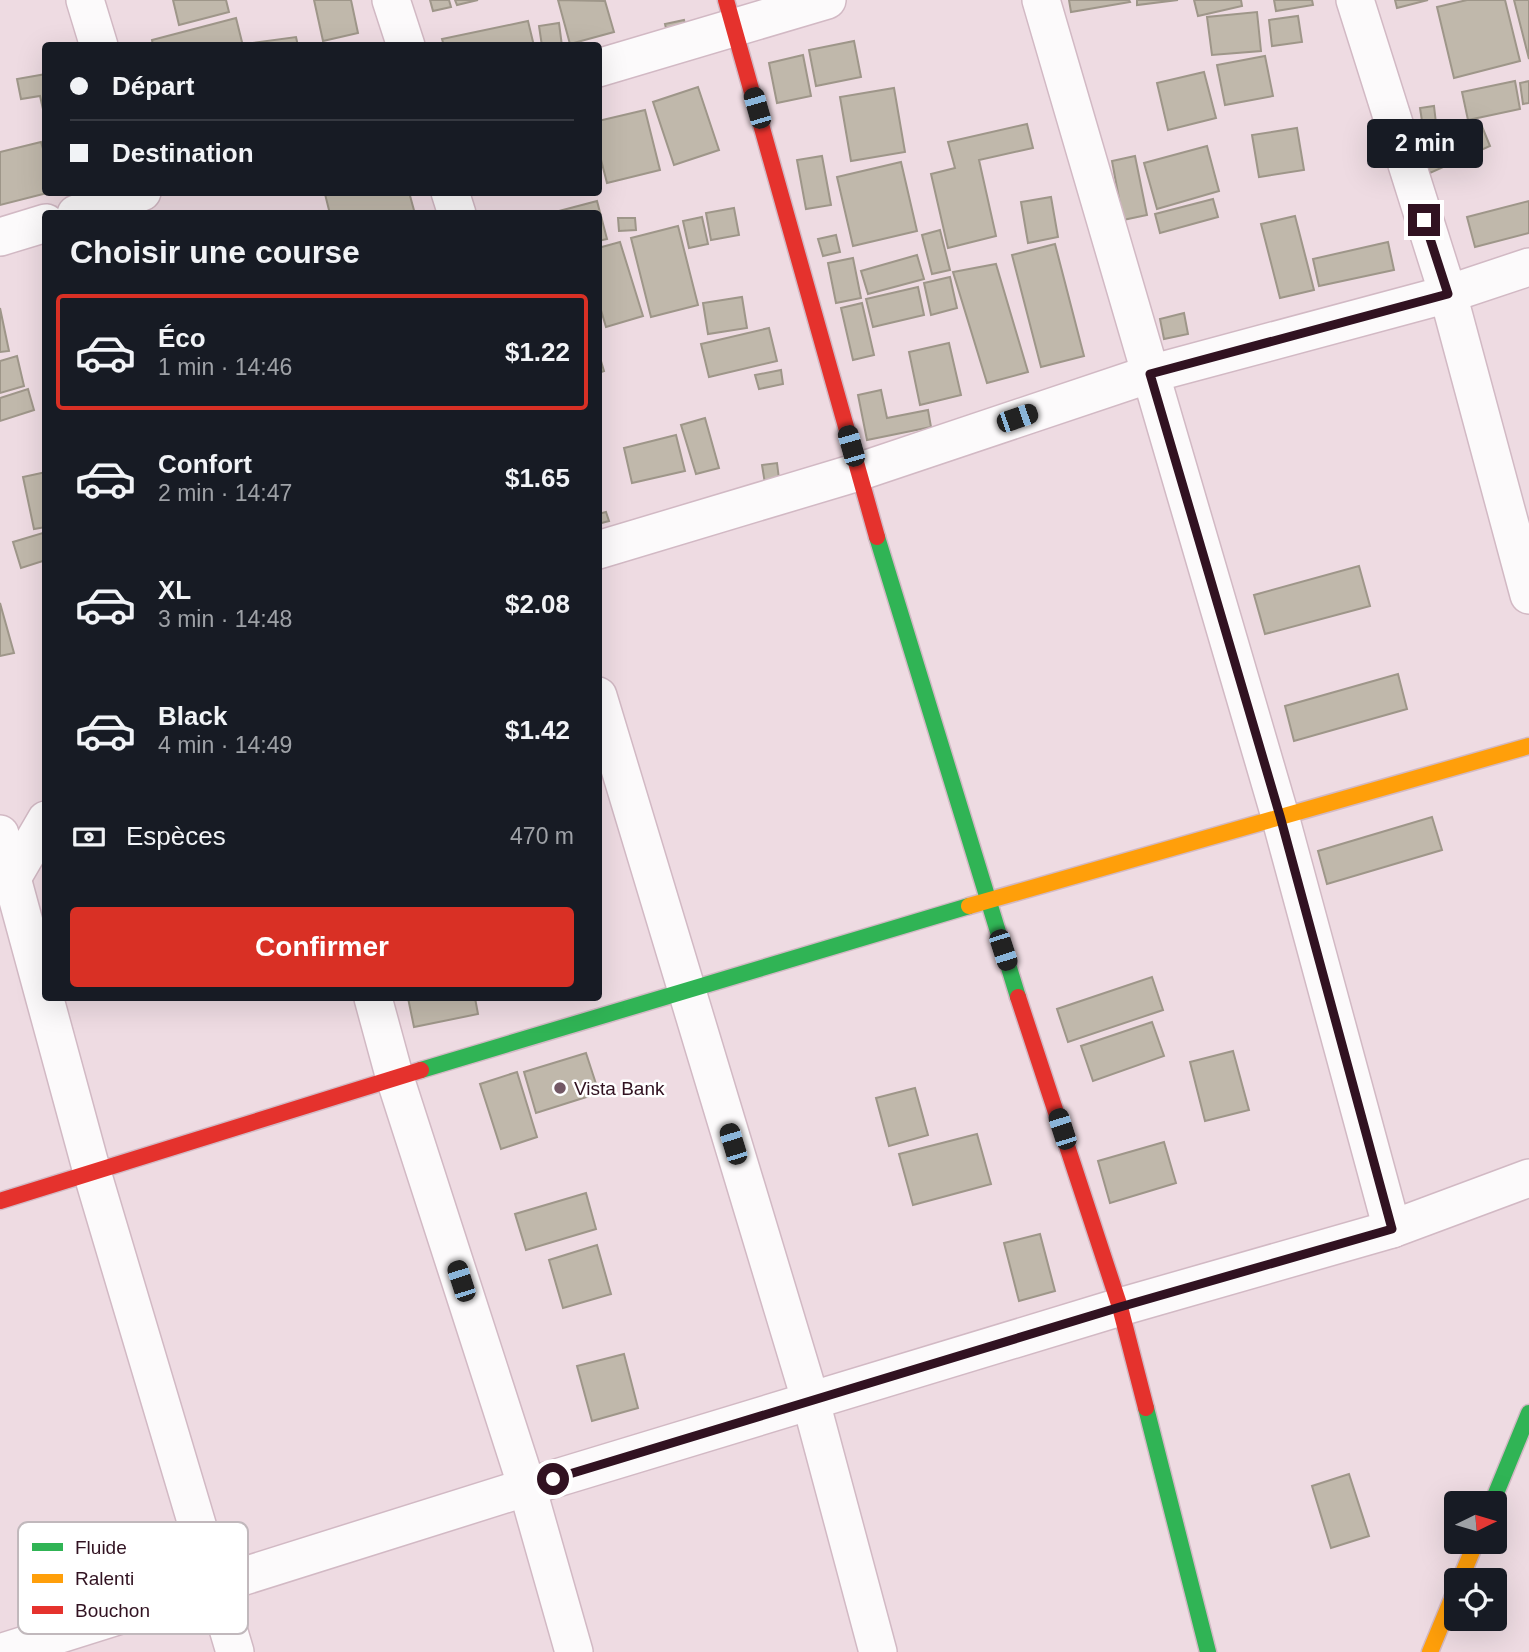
<!DOCTYPE html>
<html lang="fr">
<head>
<meta charset="utf-8">
<style>
	body { margin:0; font-family:Arial,sans-serif; background:#20242c; color:#f1f3f6; height:100vh; display:flex; flex-direction:column; font-size:26px; white-space:nowrap }
	* { box-sizing:border-box; margin:0 }
	p { font-size:23px; color:#9ea1a6 }
	.icon { flex:none; width:38px; height:38px; fill:none; stroke:currentColor; stroke-width:2; stroke-linecap:round; stroke-linejoin:round }
	.map { position:relative; flex:1; overflow:hidden }
	.drawer { position:absolute; left:42px; top:210px; width:560px; height:791px; display:flex; flex-direction:column; background:#171b24; border-radius:7px; box-shadow:0 7px 28px #0002 }
	.drawer>* { flex:none }
	.guide { position:absolute; left:42px; top:42px; width:560px; height:154px; border-radius:7px; box-shadow:0 7px 28px #0002; display:grid; align-content:center; height:154px; padding:0 28px; background:#171b24 }
	.needle { width:46px; rotate:85deg }
	.fabs { position:absolute; left:1444px; top:1491px; display:grid; gap:14px }
	.fabs a { display:grid; place-items:center; width:63px; height:63px; border-radius:7px; background:#171b24; box-shadow:0 7px 28px #0002; font-size:35px }
	.end { position:absolute; width:32px; height:32px; margin:-16px; border:9px solid #311221; background:#fff; box-shadow:0 0 0 4px #fff }
	.from { border-radius:50% }
	.bubble { position:absolute; height:49px; border-radius:7px; background:#171b24; box-shadow:0 7px 28px #0002; font-size:23px; font-weight:700; line-height:49px; text-align:center }
	.car { position:absolute; width:21px; height:42px; margin:-21px -10px; border-radius:9px; box-shadow:0 0 5px 2px #0007; background:linear-gradient(#222 24%,#8ab4d8 0 40%,#222 0 76%,#8ab4d8 0 86%,#222 0) }
	.guide b { display:flex; align-items:center; gap:24px; height:66px; font-size:26px }
	.guide b+b { border-top:2px solid #363941 }
	.guide i { width:18px; height:18px; background:#f1f3f6 }
	ul { padding:0; list-style:none }
	li { display:flex; align-items:center; gap:21px; height:116px; margin:0 14px 10px; padding:0 14px; border:4px solid transparent; border-radius:7px }
	li div { flex:1 }
	li b { display:block; font-size:26px }
	li em { font-style:normal; font-weight:700 }
	li.active { border-color:#d93025 }
	li>.icon { width:63px; height:63px; stroke-width:1.5 }
	h2 { padding:0 28px; font-size:32px; line-height:84px }
	.pay { display:flex; align-items:center; gap:18px; height:77px; padding:0 28px; font-size:26px }
	.pay p { margin-inline-start:auto }
	.action { display:flex; gap:14px; margin-top:auto; padding:14px 28px }
	.action a { flex:1; height:80px; border-radius:7px; background:#d93025; color:#fff; font-size:28px; font-weight:700; line-height:80px; text-align:center }
	.map>svg:first-child { display:block }
	.building { fill:#c0b8ab; stroke:#9e9689; stroke-width:2 }
	.lines { fill:none; stroke-linecap:round; stroke-linejoin:round }
	.street-casing { stroke:#d2b9c4; stroke-width:40 }
	.fast-casing { stroke:#d2b9c4; stroke-width:19 }
	.slow-casing { stroke:#d2b9c4; stroke-width:19 }
	.jam-casing { stroke:#d2b9c4; stroke-width:19 }
	.street { stroke:#fcfafb; stroke-width:37 }
	.fast { stroke:#30b455; stroke-width:16 }
	.slow { stroke:#ff9f0a; stroke-width:16 }
	.jam { stroke:#e5322d; stroke-width:16 }
	.route { stroke:#311221; stroke-width:9 }
	.poi-dot { fill:#735865; stroke:#fff; stroke-width:2.5 }
	.labels { text-anchor:middle; dominant-baseline:central; stroke-width:5; stroke-linejoin:round; paint-order:stroke }
	.poi-label { font-size:19px; fill:#311221; stroke:#fff; text-anchor:start }
	.key { fill:#fff; stroke:#c1b8bc; stroke-width:2 }
	.key-label { font-size:19px; fill:#311221 }
</style>
</head>
<body>
<div class="map">
<svg width="1529" height="1652" viewBox="0 0 1529 1652">
	<rect width="100%" height="100%" fill="#eedbe2"/>
	<!-- building -->
	<g class="building">
		<path d="M173 0H226L229 12 179 25Z"/>
		<path d="M314 0H351L358 33 323 41Z"/>
		<path d="M430 0H449L451 7 433 11Z"/>
		<path d="M455 0H478L457 5Z"/>
		<path d="M558 0 605 1 614 32 570 44Z"/>
		<path d="M1069 0H1129L1130 2 1071 12Z"/>
		<path d="M1137 0H1178L1137 5Z"/>
		<path d="M1194 0H1241L1242 6 1198 16Z"/>
		<path d="M1274 0H1312L1313 5 1276 11Z"/>
		<path d="M1395 0H1428L1397 8Z"/>
		<path d="M1467 0H1505L1520 61 1454 78 1437 7Z"/>
		<path d="M1514 0H1529V59Z"/>
		<path d="M1257 12 1261 51 1212 55 1207 17Z"/>
		<path d="M1298 16 1302 42 1272 46 1269 20Z"/>
		<path d="M236 18 243 46H153L152 40Z"/>
		<path d="M684 20 688 37 669 41 665 24Z"/>
		<path d="M528 21 534 46H444L442 39Z"/>
		<path d="M559 23 562 46H542L539 26Z"/>
		<path d="M296 37 298 46H252V43Z"/>
		<path d="M854 41 861 77 816 86 809 50Z"/>
		<path d="M803 55 811 96 777 103 769 63Z"/>
		<path d="M1265 56 1273 96 1225 105 1217 65Z"/>
		<path d="M1204 72 1216 118 1168 130 1157 83Z"/>
		<path d="M46 74V118H45L40 96 21 99 17 79Z"/>
		<path d="M1515 81 1520 109 1468 120 1462 92Z"/>
		<path d="M1529 81V103L1523 104 1520 83Z"/>
		<path d="M698 87 719 150 674 165 653 102Z"/>
		<path d="M894 88 905 152 851 161 840 97Z"/>
		<path d="M1434 106 1437 132 1424 134 1420 108Z"/>
		<path d="M645 110 660 170 607 183 598 148V121Z"/>
		<path d="M1027 124 1033 148 979 160 996 236 948 248 931 174 955 168 948 142Z"/>
		<path d="M1481 124 1490 146 1430 173 1420 150Z"/>
		<path d="M1297 128 1304 170 1259 177 1252 135Z"/>
		<path d="M41 142 46 159V192H51L0 205V152Z"/>
		<path d="M1207 146 1219 191 1157 209 1144 163Z"/>
		<path d="M822 156 831 205 806 209 797 160Z"/>
		<path d="M1135 156 1147 215 1123 220 1112 161Z"/>
		<path d="M901 162 917 231 853 246 837 177Z"/>
		<path d="M333 192H409L415 214H330L325 194Z"/>
		<path d="M1051 197 1058 237 1028 243 1021 202Z"/>
		<path d="M1213 199 1218 217 1160 233 1155 214Z"/>
		<path d="M597 201 607 239 598 241V214L559 211Z"/>
		<path d="M1529 201V233L1475 247 1467 217Z"/>
		<path d="M734 208 739 235 711 240 706 213Z"/>
		<path d="M1295 216 1314 290 1280 298 1261 224Z"/>
		<path d="M702 217 708 244 689 248 683 221Z"/>
		<path d="M618 218H635L636 230 619 231Z"/>
		<path d="M678 226 698 305 651 317 631 238Z"/>
		<path d="M940 230 950 270 932 274 922 235Z"/>
		<path d="M836 235 840 252 823 256 818 239Z"/>
		<path d="M620 242 643 316 606 327 598 300V248Z"/>
		<path d="M1388 242 1394 270 1319 286 1313 259Z"/>
		<path d="M1055 244 1084 356 1041 367 1012 255Z"/>
		<path d="M917 255 924 279 868 294 861 271Z"/>
		<path d="M853 258 861 298 836 303 828 263Z"/>
		<path d="M996 264 1028 372 987 383 953 272Z"/>
		<path d="M950 277 957 308 931 315 924 283Z"/>
		<path d="M918 287 924 315 873 327 866 299Z"/>
		<path d="M742 297 747 328 708 334 703 303Z"/>
		<path d="M862 303 874 355 853 360 841 308Z"/>
		<path d="M0 308 9 351 0 352Z"/>
		<path d="M1184 313 1188 334 1164 339 1160 319Z"/>
		<path d="M769 328 777 361 709 377 701 344Z"/>
		<path d="M949 343 961 395 920 405 909 352Z"/>
		<path d="M598 351 604 371 598 373Z"/>
		<path d="M17 356 24 386 0 393V361Z"/>
		<path d="M781 370 783 384 759 389 755 375Z"/>
		<path d="M28 389 34 410 0 421V398Z"/>
		<path d="M881 390 887 418 928 410 931 427 867 440 858 395Z"/>
		<path d="M705 418 719 468 696 474 681 425Z"/>
		<path d="M676 435 685 471 632 483 624 448Z"/>
		<path d="M777 463 780 487 766 490 762 465Z"/>
		<path d="M46 472V527L34 529 23 477Z"/>
		<path d="M606 512 609 521 598 524V514Z"/>
		<path d="M46 532V560L21 568 13 542Z"/>
		<path d="M1359 566 1370 606 1265 634 1254 595Z"/>
		<path d="M0 603 14 653 0 656Z"/>
		<path d="M1398 674 1407 709 1294 741 1285 706Z"/>
		<path d="M1432 817 1442 850 1327 884 1318 851Z"/>
		<path d="M1152 977 1163 1010 1068 1042 1057 1009Z"/>
		<path d="M408 998H475L478 1014 414 1027Z"/>
		<path d="M1152 1022 1164 1056 1093 1081 1081 1046Z"/>
		<path d="M1233 1051 1249 1110 1205 1121 1190 1062Z"/>
		<path d="M586 1053 599 1093 536 1113 524 1072Z"/>
		<path d="M517 1072 537 1137 501 1149 480 1084Z"/>
		<path d="M915 1088 928 1135 889 1146 876 1098Z"/>
		<path d="M977 1134 991 1184 913 1205 899 1154Z"/>
		<path d="M1164 1142 1176 1183 1110 1203 1098 1161Z"/>
		<path d="M586 1193 596 1229 526 1250 515 1214Z"/>
		<path d="M1040 1234 1055 1291 1019 1301 1004 1243Z"/>
		<path d="M597 1245 611 1294 563 1308 549 1260Z"/>
		<path d="M624 1354 638 1408 592 1421 577 1366Z"/>
		<path d="M1349 1474 1369 1536 1331 1548 1312 1486Z"/>
	</g>
	<g class="lines">
		<defs>
			<g id="street">
				<path d="M85 0 99 46"/>
				<path d="M391 0 406 46"/>
				<path d="M1041 0 1280 816 1392 1229"/>
				<path d="M1355 0 1448 294 1529 595"/>
				<path d="M598 68 827 0"/>
				<path d="M450 192 457 214"/>
				<path d="M76 214 142 192"/>
				<path d="M0 237 46 223"/>
				<path d="M598 550 858 472 1150 374 1448 294 1529 267"/>
				<path d="M598 696 811 1402 878 1652"/>
				<path d="M0 834 92 1172 235 1652"/>
				<path d="M0 883 11 880 46 820"/>
				<path d="M373 998 394 1075 527 1487 574 1652"/>
				<path d="M3 1652 527 1487 1120 1307 1392 1229 1529 1178"/>
			</g>
			<g id="fast">
				<path d="M877 537 1018 997"/>
				<path d="M421 1070 969 906"/>
				<path d="M1146 1408 1208 1652"/>
				<path d="M1492 1503 1529 1413"/>
			</g>
			<g id="slow">
				<path d="M969 906 1529 746"/>
				<path d="M1460 1580 1476 1542"/>
				<path d="M1430 1652 1456 1589"/>
			</g>
			<g id="jam">
				<path d="M726 0 877 537"/>
				<path d="M1018 997 1120 1307 1146 1408"/>
				<path d="M0 1201 421 1070"/>
			</g>
		</defs>
		<!-- street casing -->
		<use href="#street" class="street-casing"/>
		<!-- fast casing -->
		<use href="#fast" class="fast-casing"/>
		<!-- slow casing -->
		<use href="#slow" class="slow-casing"/>
		<!-- jam casing -->
		<use href="#jam" class="jam-casing"/>
		<!-- street -->
		<use href="#street" class="street"/>
		<!-- fast -->
		<use href="#fast" class="fast"/>
		<!-- slow -->
		<use href="#slow" class="slow"/>
		<!-- jam -->
		<use href="#jam" class="jam"/>
	</g>
	<g class="lines">
		<!-- route -->
		<path class="route" d="M553 1479 1120 1307 1392 1229 1280 816 1150 374 1448 294 1424 220"/>
	</g>
	<!-- markers -->
	<circle class="poi-dot" cx="560" cy="1088" r="7"/>
	<g class="labels">
		<!-- poi labels -->
		<g class="poi-label">
			<text x="574" y="1088">Vista Bank</text>
		</g>
	</g>
	<!-- legend -->
	<rect x="18" y="1522" width="230" height="112" rx="10" class="key"/>
	<rect x="32" y="1543" width="31" height="8" fill="#30b455"/>
	<rect x="32" y="1574" width="31" height="9" fill="#ff9f0a"/>
	<rect x="32" y="1606" width="31" height="8" fill="#e5322d"/>
	<g class="key-label">
		<text x="75" y="1554">Fluide</text>
		<text x="75" y="1585">Ralenti</text>
		<text x="75" y="1617">Bouchon</text>
	</g>
</svg>
<div class="fabs">
<a><svg class="needle" viewBox="-14 -14 28 28"><path d="M0-13l5 13h-10z" fill="#e53935"/><path d="M0 13l5-13h-10z" fill="#9ea1a6"/></svg></a>
<a><svg class="icon" aria-label="locate" viewBox="0 0 24 24"><circle cx="12" cy="12" r="6"/><path d="M12 2v4M12 18v4M2 12h4M18 12h4"/></svg></a>
</div>
<i class="end from" style="left:553px;top:1479px"></i>
<i class="end" style="left:1424px;top:220px"></i>
<div class="bubble" style="left:1367px;top:119px;width:116px">2 min</div>
<i class="car" style="left:757px;top:108px;rotate:344deg"></i>
<i class="car" style="left:1017px;top:418px;rotate:71deg"></i>
<i class="car" style="left:851px;top:446px;rotate:344deg"></i>
<i class="car" style="left:1003px;top:950px;rotate:162deg"></i>
<i class="car" style="left:1062px;top:1129px;rotate:342deg"></i>
<i class="car" style="left:733px;top:1144px;rotate:343deg"></i>
<i class="car" style="left:461px;top:1281px;rotate:342deg"></i>
<div class="guide">
<b><i class="from"></i>Départ</b>
<b><i></i>Destination</b>
</div>
<section class="drawer">
<h2>Choisir une course</h2>
<ul>
<li class="active"><svg class="icon" aria-label="car" viewBox="0 0 24 24"><path d="M5 17H2v-5l4-1 3-4h7l3 4 3 1v5h-3M9 17h6M6 11h13"/><circle cx="7" cy="17" r="2"/><circle cx="17" cy="17" r="2"/></svg><div><b>Éco</b><p>1 min · 14:46</p></div><em>$1.22</em></li>
<li><svg class="icon" aria-label="car" viewBox="0 0 24 24"><path d="M5 17H2v-5l4-1 3-4h7l3 4 3 1v5h-3M9 17h6M6 11h13"/><circle cx="7" cy="17" r="2"/><circle cx="17" cy="17" r="2"/></svg><div><b>Confort</b><p>2 min · 14:47</p></div><em>$1.65</em></li>
<li><svg class="icon" aria-label="car" viewBox="0 0 24 24"><path d="M5 17H2v-5l4-1 3-4h7l3 4 3 1v5h-3M9 17h6M6 11h13"/><circle cx="7" cy="17" r="2"/><circle cx="17" cy="17" r="2"/></svg><div><b>XL</b><p>3 min · 14:48</p></div><em>$2.08</em></li>
<li><svg class="icon" aria-label="car" viewBox="0 0 24 24"><path d="M5 17H2v-5l4-1 3-4h7l3 4 3 1v5h-3M9 17h6M6 11h13"/><circle cx="7" cy="17" r="2"/><circle cx="17" cy="17" r="2"/></svg><div><b>Black</b><p>4 min · 14:49</p></div><em>$1.42</em></li>
</ul>
<div class="pay"><svg class="icon" aria-label="cash" viewBox="0 0 24 24"><path d="M3 7h18v10H3z"/><circle cx="12" cy="12" r="2"/></svg>Espèces<p>470 m</p></div>
<div class="action"><a>Confirmer</a></div>
</section>
</div>
</body>
</html>
